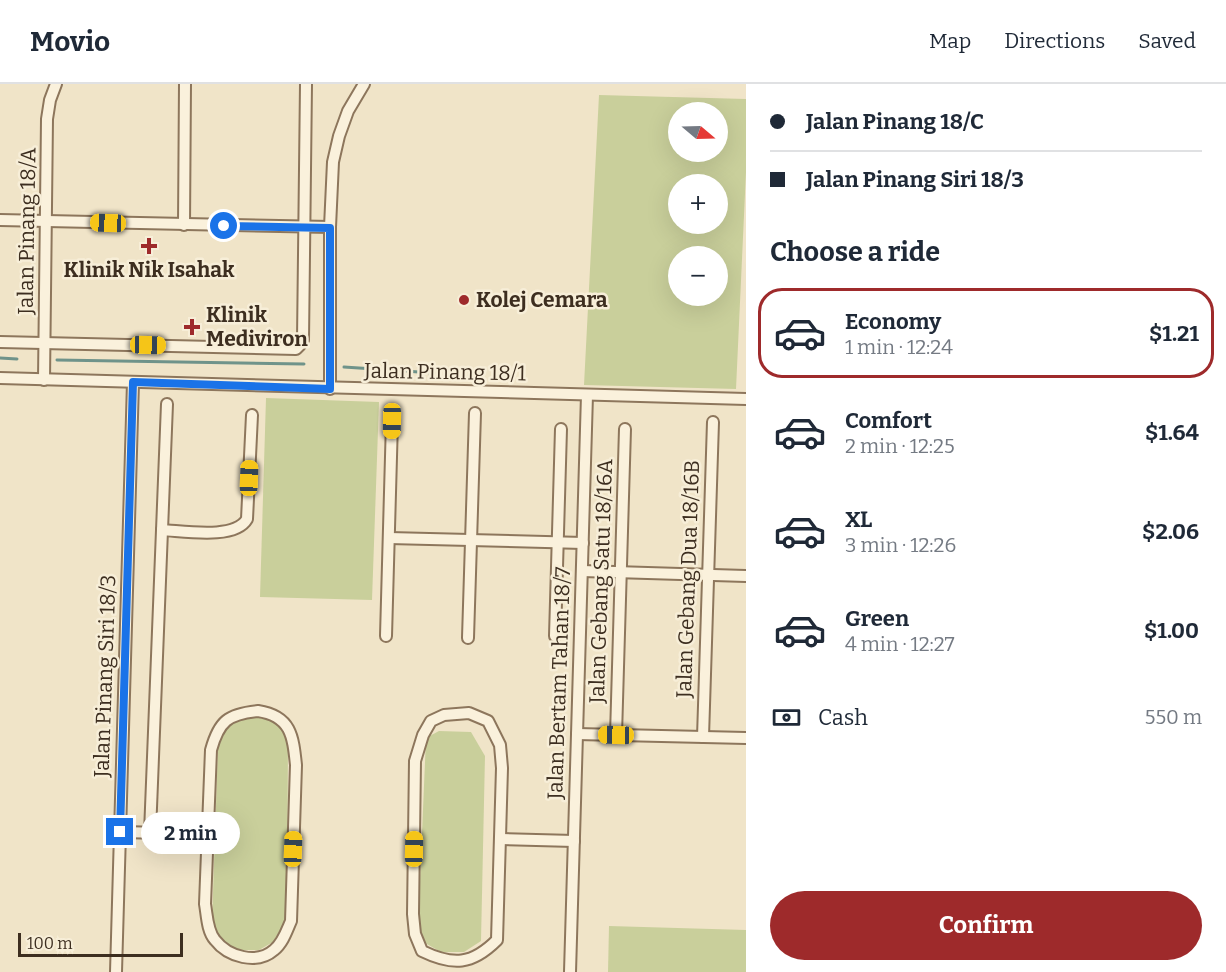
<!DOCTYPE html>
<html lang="en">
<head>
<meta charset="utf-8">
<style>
	body { margin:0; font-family:Bitter,serif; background:#f2f2f3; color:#1f2937; height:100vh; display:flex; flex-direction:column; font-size:22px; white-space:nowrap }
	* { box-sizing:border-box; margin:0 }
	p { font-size:20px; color:#747a83 }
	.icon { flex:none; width:33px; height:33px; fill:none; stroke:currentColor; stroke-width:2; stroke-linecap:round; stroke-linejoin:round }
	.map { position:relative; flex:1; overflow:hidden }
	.panel { display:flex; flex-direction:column; background:#fff; width:480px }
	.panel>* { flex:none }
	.banner { display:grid; align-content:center; height:132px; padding:0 24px; background:#fff }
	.needle { width:39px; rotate:109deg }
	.buttons { position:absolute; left:668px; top:18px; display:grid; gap:12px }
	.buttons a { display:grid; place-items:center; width:60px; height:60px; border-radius:50%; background:#fff; box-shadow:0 6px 24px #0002; font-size:30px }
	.scale { position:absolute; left:18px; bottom:15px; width:165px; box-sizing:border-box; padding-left:6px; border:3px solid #3d2e20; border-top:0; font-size:16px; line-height:21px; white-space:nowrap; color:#3d2e20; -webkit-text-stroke:4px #f7eed8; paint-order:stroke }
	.end { position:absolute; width:27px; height:27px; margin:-14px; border:8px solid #1a73e8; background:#fff; box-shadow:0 0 0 3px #fff }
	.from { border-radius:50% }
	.bubble { position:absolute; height:42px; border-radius:21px; background:#fff; box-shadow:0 6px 24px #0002; font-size:20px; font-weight:700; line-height:42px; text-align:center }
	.car { position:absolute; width:18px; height:36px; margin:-18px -9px; border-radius:8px; box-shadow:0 0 4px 2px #0007; background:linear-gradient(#f5c518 24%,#345 0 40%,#f5c518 0 76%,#345 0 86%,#f5c518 0) }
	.banner b { display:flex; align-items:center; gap:21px; height:57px; font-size:22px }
	.banner b+b { border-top:2px solid #e0e1e3 }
	.banner i { width:15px; height:15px; background:#1f2937 }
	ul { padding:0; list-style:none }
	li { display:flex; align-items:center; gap:18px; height:90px; margin:0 12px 9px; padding:0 12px; border:3px solid transparent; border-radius:24px }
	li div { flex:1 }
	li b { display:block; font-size:22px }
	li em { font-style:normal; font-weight:700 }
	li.current { border-color:#9e2a2b }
	li>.icon { width:54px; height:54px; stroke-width:1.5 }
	h2 { padding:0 24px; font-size:27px; line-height:72px }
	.pay { display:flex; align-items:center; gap:15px; height:66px; padding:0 24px; font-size:22px }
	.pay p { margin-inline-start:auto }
	.button { display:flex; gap:12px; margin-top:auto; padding:12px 24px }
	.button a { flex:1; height:69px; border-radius:36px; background:#9e2a2b; color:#fff; font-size:24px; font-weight:700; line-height:69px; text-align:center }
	header { display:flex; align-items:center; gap:36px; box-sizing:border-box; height:84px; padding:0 30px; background:#fff; border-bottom:2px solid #e0e1e3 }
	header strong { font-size:28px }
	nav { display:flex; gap:33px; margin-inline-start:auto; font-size:21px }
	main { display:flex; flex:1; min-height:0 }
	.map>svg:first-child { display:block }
	.green { fill:#c9cf9b; fill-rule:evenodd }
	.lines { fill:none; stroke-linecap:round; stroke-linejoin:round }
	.stream { stroke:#6f938a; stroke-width:3 }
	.minor-casing { stroke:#8d765c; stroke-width:14 }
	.minor { stroke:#faf1dc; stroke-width:10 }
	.route { stroke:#1a73e8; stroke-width:8 }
	.poi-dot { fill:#9e2a2b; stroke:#f7eed8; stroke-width:2 }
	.labels { text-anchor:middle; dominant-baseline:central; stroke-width:5; stroke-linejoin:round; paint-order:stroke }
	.street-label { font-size:21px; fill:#3d2e20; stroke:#f7eed8 }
	.poi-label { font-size:21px; font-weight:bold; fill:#3d2e20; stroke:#f7eed8; text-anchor:start }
</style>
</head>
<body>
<header>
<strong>Movio</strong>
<nav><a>Map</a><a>Directions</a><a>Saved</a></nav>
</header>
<main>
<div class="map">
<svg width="746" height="888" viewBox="0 0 746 888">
	<rect width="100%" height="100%" fill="#f0e4c8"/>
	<!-- green -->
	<g class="green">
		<path d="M599 11 746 15V88L736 305 584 301ZM678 28H717V68H678ZM678 100H717V140H678ZM678 172H717V212H678Z"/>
		<path d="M266 314 379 318 372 516 260 513Z"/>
		<path d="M243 634C270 634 275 631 288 657L287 834 273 858 259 866H236L218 853 212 838 218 663 228 642Z"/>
		<path d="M439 647 471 648 485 672 481 857 464 868H441L425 859 418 845 426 654Z"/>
		<path d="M609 842 746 846V888H608Z"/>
	</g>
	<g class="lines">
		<!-- stream -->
		<g class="stream">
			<path d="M0 274 17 275"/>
			<path d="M57 276 304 280"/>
			<path d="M344 283 434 289"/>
		</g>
		<defs>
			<g id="minor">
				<path d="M0 136 330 143"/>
				<path d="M184 141 185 0"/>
				<path d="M0 258 296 265 300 261 303 256 306 0"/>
				<path d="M0 294 746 315"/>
				<path d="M44 296 47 35 50 16 56 0"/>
				<path d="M330 305V143L333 78 339 52 348 27 364 0"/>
				<path d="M162 446C184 447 235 456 247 435L252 331"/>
				<path d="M389 454 583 459"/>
				<path d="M582 487 746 492"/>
				<path d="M386 552 392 337"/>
				<path d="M555 552 561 345"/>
				<path d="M468 554 475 329"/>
				<path d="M258 627C291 632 293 652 296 681L291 837C287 846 283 859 274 866 257 881 228 873 215 856 207 847 207 831 205 820L211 666C219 637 228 630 258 627Z"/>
				<path d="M469 629 488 637 500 661 502 684 497 856C472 881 453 882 422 867L415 850 413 830 415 677 423 651 431 637 444 631Z"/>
				<path d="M577 650 746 654"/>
				<path d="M616 651 625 345"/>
				<path d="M703 653 713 338"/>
				<path d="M120 748 209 750"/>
				<path d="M150 749 167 320"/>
				<path d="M501 755 574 757"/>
				<path d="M116 888 133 298"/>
				<path d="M570 888 587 311"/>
			</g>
		</defs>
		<!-- minor casing -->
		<use href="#minor" class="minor-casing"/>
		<!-- minor -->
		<use href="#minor" class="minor"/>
	</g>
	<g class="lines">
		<!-- route -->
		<path class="route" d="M120 748 133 298 330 305V144L224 142"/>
	</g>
	<!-- markers -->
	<g class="poi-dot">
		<path d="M146 153h6v6h6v6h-6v6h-6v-6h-6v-6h6z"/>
		<circle cx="464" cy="216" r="6"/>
		<path d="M189 234h6v6h6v6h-6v6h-6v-6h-6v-6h6z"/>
	</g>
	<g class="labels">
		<!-- street labels -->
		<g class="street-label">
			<text transform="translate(27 147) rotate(-89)">Jalan Pinang 18/A</text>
			<text transform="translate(445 288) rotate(1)">Jalan Pinang 18/1</text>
			<text transform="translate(688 495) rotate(-88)">Jalan Gebang Dua 18/16B</text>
			<text transform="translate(601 497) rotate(-88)">Jalan Gebang Satu 18/16A</text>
			<text transform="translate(105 592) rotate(-88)">Jalan Pinang Siri 18/3</text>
			<text transform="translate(559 599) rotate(-88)">Jalan Bertam Tahan 18/7</text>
		</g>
		<!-- poi labels -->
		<g class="poi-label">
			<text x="149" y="186" text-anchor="middle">Klinik Nik Isahak</text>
			<text x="476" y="216">Kolej Cemara</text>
			<text x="206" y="231">Klinik<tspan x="206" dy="24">Mediviron</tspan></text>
		</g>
	</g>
</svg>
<div class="buttons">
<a><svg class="needle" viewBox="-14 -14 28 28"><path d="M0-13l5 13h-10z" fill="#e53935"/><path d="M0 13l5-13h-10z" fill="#747a83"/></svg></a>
<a>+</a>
<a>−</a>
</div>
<div class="scale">100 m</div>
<i class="end from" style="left:224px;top:142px"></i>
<i class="end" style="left:120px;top:748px"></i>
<div class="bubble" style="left:141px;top:728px;width:99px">2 min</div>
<i class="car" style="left:108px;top:139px;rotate:272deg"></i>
<i class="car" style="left:148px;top:261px;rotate:91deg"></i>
<i class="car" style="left:392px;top:337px;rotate:181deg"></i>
<i class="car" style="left:249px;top:394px;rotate:2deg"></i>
<i class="car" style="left:616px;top:651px;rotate:271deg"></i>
<i class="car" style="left:293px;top:765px;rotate:2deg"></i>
<i class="car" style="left:414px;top:765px;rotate:1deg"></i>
</div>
<section class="panel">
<div class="banner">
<b><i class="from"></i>Jalan Pinang 18/C</b>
<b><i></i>Jalan Pinang Siri 18/3</b>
</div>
<h2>Choose a ride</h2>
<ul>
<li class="current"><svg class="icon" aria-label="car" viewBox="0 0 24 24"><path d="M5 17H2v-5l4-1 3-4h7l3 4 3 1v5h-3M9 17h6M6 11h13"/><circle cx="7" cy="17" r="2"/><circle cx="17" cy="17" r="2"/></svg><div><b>Economy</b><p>1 min · 12:24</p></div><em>$1.21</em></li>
<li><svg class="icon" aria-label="car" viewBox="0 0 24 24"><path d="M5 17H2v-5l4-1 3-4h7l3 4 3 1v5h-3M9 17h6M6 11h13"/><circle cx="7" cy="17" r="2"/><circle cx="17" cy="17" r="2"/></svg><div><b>Comfort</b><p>2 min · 12:25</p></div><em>$1.64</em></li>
<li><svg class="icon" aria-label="car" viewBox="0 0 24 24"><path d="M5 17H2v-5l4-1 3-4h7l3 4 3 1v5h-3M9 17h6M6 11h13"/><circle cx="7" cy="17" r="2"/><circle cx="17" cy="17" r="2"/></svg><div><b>XL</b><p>3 min · 12:26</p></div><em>$2.06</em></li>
<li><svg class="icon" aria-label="car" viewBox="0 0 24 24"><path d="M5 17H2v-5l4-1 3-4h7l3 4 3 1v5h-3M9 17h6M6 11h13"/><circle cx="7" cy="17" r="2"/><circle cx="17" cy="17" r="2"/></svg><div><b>Green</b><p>4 min · 12:27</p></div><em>$1.00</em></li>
</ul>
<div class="pay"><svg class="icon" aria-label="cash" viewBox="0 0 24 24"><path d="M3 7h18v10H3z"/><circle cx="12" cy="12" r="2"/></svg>Cash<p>550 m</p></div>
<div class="button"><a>Confirm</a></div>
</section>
</main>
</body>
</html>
